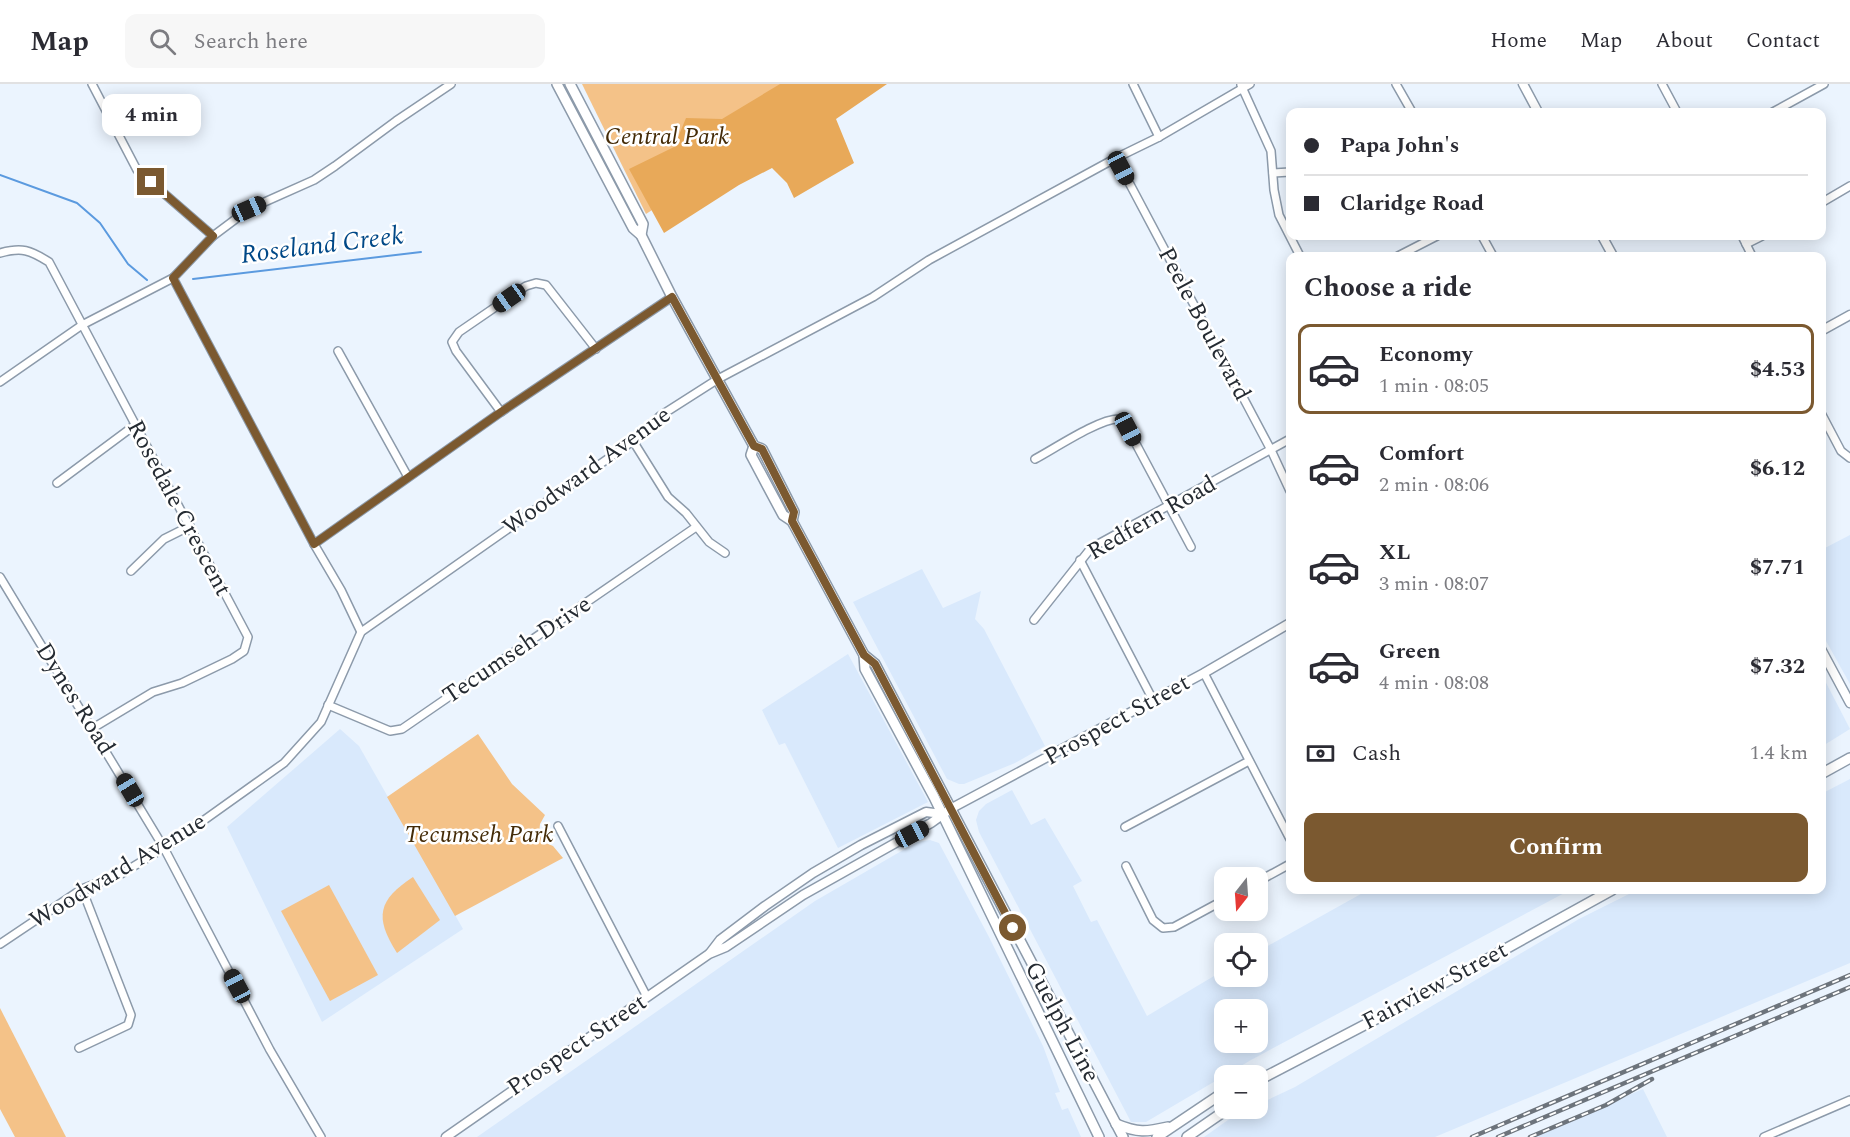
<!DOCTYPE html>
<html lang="en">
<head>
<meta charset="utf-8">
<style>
	body { margin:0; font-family:Spectral,serif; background:#f7f7f7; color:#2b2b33; height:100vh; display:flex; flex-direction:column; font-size:22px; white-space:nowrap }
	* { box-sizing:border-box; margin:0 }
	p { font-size:20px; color:#7c7c81 }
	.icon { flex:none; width:33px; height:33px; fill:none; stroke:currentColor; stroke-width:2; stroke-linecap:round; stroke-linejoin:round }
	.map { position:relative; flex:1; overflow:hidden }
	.details { position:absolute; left:1286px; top:168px; width:540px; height:642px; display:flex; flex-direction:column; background:#fff; border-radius:12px; box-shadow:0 3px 15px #0003 }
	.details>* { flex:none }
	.guide { position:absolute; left:1286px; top:24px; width:540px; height:132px; border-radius:12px; box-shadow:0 3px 15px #0003; display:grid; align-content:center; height:132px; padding:0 18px; background:#fff }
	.needle { width:39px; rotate:197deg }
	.controls { position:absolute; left:1214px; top:783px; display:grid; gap:12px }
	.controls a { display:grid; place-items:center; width:54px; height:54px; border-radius:12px; background:#fff; box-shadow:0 3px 15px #0003; font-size:30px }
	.end { position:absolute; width:27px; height:27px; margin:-14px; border:8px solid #7b5930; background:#fff; box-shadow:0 0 0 3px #fff }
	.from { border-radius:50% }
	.bubble { position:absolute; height:42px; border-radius:12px; background:#fff; box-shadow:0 3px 15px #0003; font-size:20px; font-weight:700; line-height:42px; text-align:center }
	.car { position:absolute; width:18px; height:36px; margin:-18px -9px; border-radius:8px; box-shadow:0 0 4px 2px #0007; background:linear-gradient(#222 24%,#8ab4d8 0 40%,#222 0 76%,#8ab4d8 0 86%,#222 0) }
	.guide b { display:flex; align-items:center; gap:21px; height:57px; font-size:22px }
	.guide b+b { border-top:2px solid #e1e1e2 }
	.guide i { width:15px; height:15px; background:#2b2b33 }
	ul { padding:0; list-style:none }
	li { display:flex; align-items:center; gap:18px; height:90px; margin:0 12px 9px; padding:0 6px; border:3px solid transparent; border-radius:12px }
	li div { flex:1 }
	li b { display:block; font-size:22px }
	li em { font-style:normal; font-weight:700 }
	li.on { border-color:#7b5930 }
	li>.icon { width:54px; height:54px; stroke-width:1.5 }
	h2 { padding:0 18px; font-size:27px; line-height:72px }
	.pay { display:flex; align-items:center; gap:15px; height:66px; padding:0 18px; font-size:22px }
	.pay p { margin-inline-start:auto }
	.cta { display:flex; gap:12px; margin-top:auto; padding:12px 18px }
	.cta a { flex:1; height:69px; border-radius:12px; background:#7b5930; color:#fff; font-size:24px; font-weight:700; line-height:69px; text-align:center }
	header { display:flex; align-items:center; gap:36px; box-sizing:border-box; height:84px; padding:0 30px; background:#fff; border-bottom:2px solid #e1e1e2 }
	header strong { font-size:28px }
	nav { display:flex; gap:33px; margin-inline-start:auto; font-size:21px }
	.search { width:420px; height:54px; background:#f7f7f7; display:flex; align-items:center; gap:15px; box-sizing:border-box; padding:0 21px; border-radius:12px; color:#7c7c81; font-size:22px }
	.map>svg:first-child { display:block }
	.built { fill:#d9e9fc; fill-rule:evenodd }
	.green { fill:#f4c288 }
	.forest { fill:#e8a959 }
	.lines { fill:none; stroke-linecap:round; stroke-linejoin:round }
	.stream { stroke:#5b9adf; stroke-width:2 }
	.minor-casing { stroke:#8c9aaa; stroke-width:10 }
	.tertiary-casing { stroke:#8c9aaa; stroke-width:11 }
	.secondary-casing { stroke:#8c9aaa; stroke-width:12 }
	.minor { stroke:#fff; stroke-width:7 }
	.tertiary { stroke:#fff; stroke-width:8 }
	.secondary { stroke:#fff; stroke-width:9 }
	.rail-casing { stroke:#6d747c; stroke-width:4.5 }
	.rail { stroke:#fff; stroke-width:2; stroke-dasharray:7; stroke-linecap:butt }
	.route { stroke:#7b5930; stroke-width:8 }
	.labels { text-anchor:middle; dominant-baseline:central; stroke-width:5; stroke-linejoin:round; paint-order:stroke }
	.park-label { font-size:24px; font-style:italic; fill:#442b07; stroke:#fff }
	.street-label { font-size:24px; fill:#252b32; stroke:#fff }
	.water-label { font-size:26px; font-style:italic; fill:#004887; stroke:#fff }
</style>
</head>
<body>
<header>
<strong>Map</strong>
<div class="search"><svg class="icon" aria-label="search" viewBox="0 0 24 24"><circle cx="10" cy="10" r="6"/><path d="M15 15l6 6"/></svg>Search here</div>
<nav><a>Home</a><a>Map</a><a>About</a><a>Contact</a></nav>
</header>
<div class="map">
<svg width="1850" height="1053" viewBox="0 0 1850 1053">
	<rect width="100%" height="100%" fill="#ebf4fe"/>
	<!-- built -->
	<g class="built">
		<path d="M1850 451V600L1821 548V466Z"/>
		<path d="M922 485 943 524 981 507 975 535 984 545 1045 662 1015 679 964 700H959L947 695 853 518Z"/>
		<path d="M848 570 928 718 838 764 785 659 779 661 762 626Z"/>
		<path d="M1821 589 1850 645 1821 663Z"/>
		<path d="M340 645 359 662 463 845 322 938 227 743Z"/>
		<path d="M1850 695V879L1435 1053H1204L1228 1036 1251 1025 1257 1024V1021L1295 1003 1579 835 1637 806H1821V710Z"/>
		<path d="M1012 706 1031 741 1045 734 1082 797 1073 802 1091 838 1097 836 1147 932 1224 886V892H1257V868L1368 806H1570L1251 976 1146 1038H1131L979 748 976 736 979 727 986 720ZM1224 926H1257V958H1224Z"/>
		<path d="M930 756 939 759 989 853 1043 962 1060 1008 1055 1009 1062 1026 1068 1024 1081 1053H477L815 817 917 758Z"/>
		<path d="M1643 1005 1667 1053H1531Z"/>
	</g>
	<!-- green -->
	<g class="green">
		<path d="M582 0H843L646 130Z"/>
		<path d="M478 650 512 700 545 731 540 740 539 750 544 758 553 762 563 774 455 832 387 713Z"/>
		<path d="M413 793 440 836 397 869C374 833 378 816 413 793Z"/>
		<path d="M329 801 378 891 330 917 281 827Z"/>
		<path d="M0 924 66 1053H15L0 1025Z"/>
	</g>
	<!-- forest -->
	<path class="forest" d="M780 0H887L836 35 854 79 794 114 787 99 772 84 739 101 664 149 629 85 674 63 686 34 722 35Z"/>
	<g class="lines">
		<!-- stream -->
		<g class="stream">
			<path d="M0 91 77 119 100 139 128 180 147 196"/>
			<path d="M193 195 421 168"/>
		</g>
		<defs>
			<g id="minor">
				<path d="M92 0 137 86 213 152"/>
				<path d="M1133 0 1159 53"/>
				<path d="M1396 0 1412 28"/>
				<path d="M1662 0 1677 28"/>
				<path d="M1241 1 1271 67 1274 106 1279 131 1300 172"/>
				<path d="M1773 28 1824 0"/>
				<path d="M1116 74 1271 366 1290 407"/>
				<path d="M1273 89 1290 88"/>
				<path d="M1821 119 1850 102"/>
				<path d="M1482 152 1493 172"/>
				<path d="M1742 152 1752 172"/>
				<path d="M1746 160 1762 152"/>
				<path d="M0 169C22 163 30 166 49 178L248 553 244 567 232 575 182 599 153 608 93 644"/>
				<path d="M1398 172 1437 152"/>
				<path d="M173 194 314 460 341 506 361 548"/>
				<path d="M338 267 408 393"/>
				<path d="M0 298 82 241 173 194 213 152 249 125 314 96 335 82 396 37 451 0"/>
				<path d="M501 328 456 267 452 258 459 248 526 202 536 199 546 201 596 265"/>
				<path d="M1821 329 1841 367 1850 374"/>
				<path d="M633 357 668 413 686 429 709 458 725 469"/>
				<path d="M1035 375C1054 365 1100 334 1119 335L1128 345 1191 463"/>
				<path d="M57 399 135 341"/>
				<path d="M314 460 501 328 672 213"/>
				<path d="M1080 476 1153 616"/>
				<path d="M131 487 164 455 190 442"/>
				<path d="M0 493 164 764 270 966 321 1053"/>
				<path d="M1034 536 1091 464 1290 355"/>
				<path d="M1204 589 1290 755"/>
				<path d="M328 621 390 647 402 645 696 443"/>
				<path d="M558 742 647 913"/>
				<path d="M1125 743 1249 677"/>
				<path d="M1126 782 1153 836 1163 844 1174 843 1224 816"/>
				<path d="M1257 798 1290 780"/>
				<path d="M0 860 82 805 121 790 172 759 284 679 321 638 361 548 633 357 660 332 718 295 873 213 929 176 1116 74 1159 53 1250 0"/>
				<path d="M79 964 128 941 131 931 82 805"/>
				<path d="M1764 1053 1850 1016"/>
			</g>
			<g id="tertiary">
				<path d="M1523 0 1538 28"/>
				<path d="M1602 152 1613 172"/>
				<path d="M1821 247 1850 231"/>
				<path d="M1821 565 1850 619"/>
				<path d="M710 869 720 856 765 822 813 789 861 761 926 728 942 730"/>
				<path d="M446 1053 709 870 726 863 803 811 931 739 952 724 1204 589 1290 539"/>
			</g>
			<g id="secondary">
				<path d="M557 0 633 144 641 151 672 213 754 362 762 365 794 428 792 437"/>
				<path d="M570 0 643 140 641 151"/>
				<path d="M754 362 751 371 783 431 792 437 864 571 875 580 1123 1053"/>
				<path d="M864 571 865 585 934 713 1099 1053"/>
				<path d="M1821 690 1850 674"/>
				<path d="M1257 997 1424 910 1612 806"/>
				<path d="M1116 1040C1138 1049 1146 1048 1168 1043"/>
				<path d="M1157 1053 1224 1008"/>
				<path d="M1187 1053 1229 1024"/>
			</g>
		</defs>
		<!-- minor casing -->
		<use href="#minor" class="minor-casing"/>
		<!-- tertiary casing -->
		<use href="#tertiary" class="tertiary-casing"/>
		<!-- secondary casing -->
		<use href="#secondary" class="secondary-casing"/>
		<!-- minor -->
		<use href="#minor" class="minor"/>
		<!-- tertiary -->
		<use href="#tertiary" class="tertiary"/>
		<!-- secondary -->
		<use href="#secondary" class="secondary"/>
		<defs>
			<g id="rail">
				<path d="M1472 1053 1850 891"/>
				<path d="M1498 1053 1850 903"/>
				<path d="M1530 1053 1606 1021 1652 995"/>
			</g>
		</defs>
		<!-- rail casing -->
		<use href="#rail" class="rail-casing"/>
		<!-- rail -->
		<use href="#rail" class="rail"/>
	</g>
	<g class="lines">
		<!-- route -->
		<path class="route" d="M151 98 213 152 173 194 314 460 501 328 672 213 754 362 762 365 794 428 792 437 864 571 875 580 1013 844"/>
	</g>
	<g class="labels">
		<!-- park labels -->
		<g class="park-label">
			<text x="667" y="53">Central Park</text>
			<text x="479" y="751">Tecumseh Park</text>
		</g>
		<!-- street labels -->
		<g class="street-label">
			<text transform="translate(1204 240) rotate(62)">Peele Boulevard</text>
			<text transform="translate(587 387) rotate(-36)">Woodward Avenue</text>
			<text transform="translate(179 424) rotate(62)">Rosedale Crescent</text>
			<text transform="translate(1152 434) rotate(-30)">Redfern Road</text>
			<text transform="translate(517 566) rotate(-34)">Tecumseh Drive</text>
			<text transform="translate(75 615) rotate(58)">Dynes Road</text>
			<text transform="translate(1117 636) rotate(-29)">Prospect Street</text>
			<text transform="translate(118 787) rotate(-31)">Woodward Avenue</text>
			<text transform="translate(1435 902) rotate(-28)">Fairview Street</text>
			<text transform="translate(1062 938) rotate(62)">Guelph Line</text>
			<text transform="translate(577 961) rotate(-34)">Prospect Street</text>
		</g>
		<!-- water labels -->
		<g class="water-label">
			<text transform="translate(322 161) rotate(-7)">Roseland Creek</text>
		</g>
	</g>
</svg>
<div class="controls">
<a><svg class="needle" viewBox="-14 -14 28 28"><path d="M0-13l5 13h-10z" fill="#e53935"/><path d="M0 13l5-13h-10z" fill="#7c7c81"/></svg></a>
<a><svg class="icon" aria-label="locate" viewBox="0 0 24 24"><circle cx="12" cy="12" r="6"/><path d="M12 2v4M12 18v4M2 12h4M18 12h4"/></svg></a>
<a>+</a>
<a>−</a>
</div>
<i class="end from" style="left:1013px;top:844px"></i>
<i class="end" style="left:151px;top:98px"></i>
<div class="bubble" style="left:102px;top:10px;width:99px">4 min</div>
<i class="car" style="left:1121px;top:84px;rotate:152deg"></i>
<i class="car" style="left:249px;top:125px;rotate:66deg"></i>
<i class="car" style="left:509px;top:214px;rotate:235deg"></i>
<i class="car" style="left:1128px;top:345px;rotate:152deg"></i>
<i class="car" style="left:130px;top:706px;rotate:329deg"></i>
<i class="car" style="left:912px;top:750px;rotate:62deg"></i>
<i class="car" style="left:237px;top:902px;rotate:332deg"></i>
<div class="guide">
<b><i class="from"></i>Papa John's</b>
<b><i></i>Claridge Road</b>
</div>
<section class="details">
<h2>Choose a ride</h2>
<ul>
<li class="on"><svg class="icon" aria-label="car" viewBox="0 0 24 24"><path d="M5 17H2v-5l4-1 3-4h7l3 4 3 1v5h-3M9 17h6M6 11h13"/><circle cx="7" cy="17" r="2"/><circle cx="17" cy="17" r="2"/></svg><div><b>Economy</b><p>1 min · 08:05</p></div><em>$4.53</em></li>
<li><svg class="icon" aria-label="car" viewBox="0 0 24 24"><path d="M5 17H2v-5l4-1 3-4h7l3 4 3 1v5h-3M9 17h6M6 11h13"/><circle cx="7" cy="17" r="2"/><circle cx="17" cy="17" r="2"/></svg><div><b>Comfort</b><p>2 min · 08:06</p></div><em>$6.12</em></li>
<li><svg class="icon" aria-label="car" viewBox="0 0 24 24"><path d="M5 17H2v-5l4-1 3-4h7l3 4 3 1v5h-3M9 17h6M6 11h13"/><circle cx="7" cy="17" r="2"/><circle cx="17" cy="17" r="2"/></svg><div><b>XL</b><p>3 min · 08:07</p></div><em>$7.71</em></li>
<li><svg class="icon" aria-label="car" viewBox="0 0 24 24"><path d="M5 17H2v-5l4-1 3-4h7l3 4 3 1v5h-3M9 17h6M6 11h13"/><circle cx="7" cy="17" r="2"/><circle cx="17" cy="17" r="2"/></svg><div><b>Green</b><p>4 min · 08:08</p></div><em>$7.32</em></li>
</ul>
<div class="pay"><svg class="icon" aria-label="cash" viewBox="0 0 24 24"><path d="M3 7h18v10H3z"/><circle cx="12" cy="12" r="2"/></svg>Cash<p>1.4 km</p></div>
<div class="cta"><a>Confirm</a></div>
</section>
</div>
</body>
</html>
